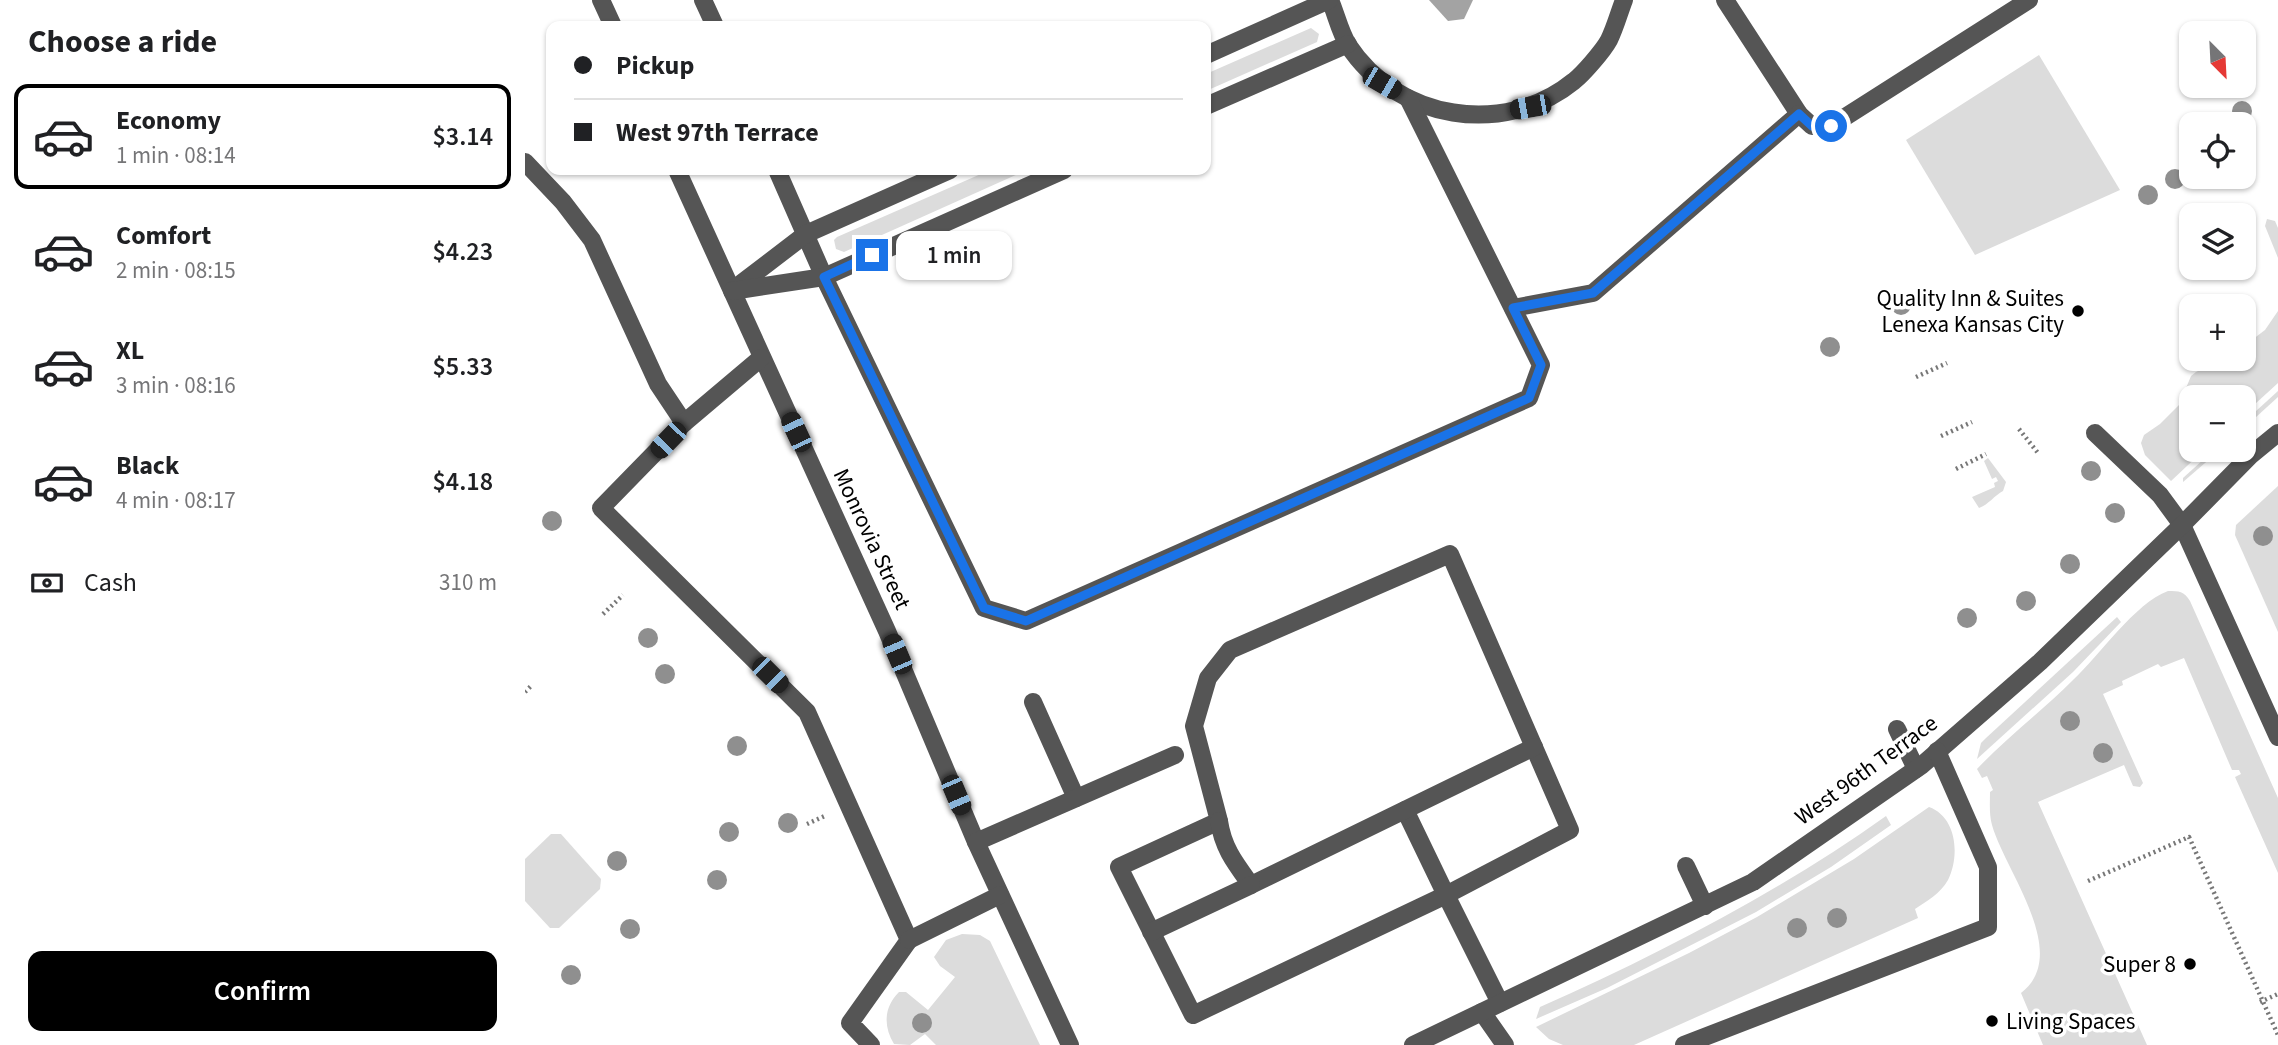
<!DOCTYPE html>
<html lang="en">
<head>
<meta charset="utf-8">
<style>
	body { margin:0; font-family:"Source Sans 3",sans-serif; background:#f6f6f6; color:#202124; height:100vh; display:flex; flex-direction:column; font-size:26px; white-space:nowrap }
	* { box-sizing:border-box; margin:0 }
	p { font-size:23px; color:#757577 }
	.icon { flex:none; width:38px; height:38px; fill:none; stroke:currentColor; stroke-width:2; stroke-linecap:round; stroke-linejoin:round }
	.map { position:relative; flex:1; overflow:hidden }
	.side { display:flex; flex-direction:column; background:#fff; width:525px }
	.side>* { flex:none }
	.top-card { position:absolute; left:21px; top:21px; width:665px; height:154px; border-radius:14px; box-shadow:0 2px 5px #0004; display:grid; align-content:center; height:154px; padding:0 28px; background:#fff }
	.needle { width:46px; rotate:156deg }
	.tools { position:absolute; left:1654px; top:21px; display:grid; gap:14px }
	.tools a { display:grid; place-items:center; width:77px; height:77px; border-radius:14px; background:#fff; box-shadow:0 2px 5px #0004; font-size:35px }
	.end { position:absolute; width:32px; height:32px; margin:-16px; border:9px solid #1a73e8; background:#fff; box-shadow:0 0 0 4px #fff }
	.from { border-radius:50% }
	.bubble { position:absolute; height:49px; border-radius:14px; background:#fff; box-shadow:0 2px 5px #0004; font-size:23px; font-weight:600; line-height:49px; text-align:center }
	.car { position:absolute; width:21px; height:42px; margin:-21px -10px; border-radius:9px; box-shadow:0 0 5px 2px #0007; background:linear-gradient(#222 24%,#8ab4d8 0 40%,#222 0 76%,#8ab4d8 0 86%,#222 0) }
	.top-card b { display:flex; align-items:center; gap:24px; height:66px; font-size:26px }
	.top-card b+b { border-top:2px solid #e0e0e0 }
	.top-card i { width:18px; height:18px; background:#202124 }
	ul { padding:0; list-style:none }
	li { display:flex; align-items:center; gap:21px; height:105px; margin:0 14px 10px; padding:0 14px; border:4px solid transparent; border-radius:14px }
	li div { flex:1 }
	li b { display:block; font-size:26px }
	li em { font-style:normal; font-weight:600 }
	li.selected { border-color:#000 }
	li>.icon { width:63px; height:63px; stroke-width:1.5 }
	h2 { padding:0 28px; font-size:32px; line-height:84px }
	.pay { display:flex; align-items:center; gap:18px; height:77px; padding:0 28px; font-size:26px }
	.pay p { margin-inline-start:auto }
	.cta { display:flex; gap:14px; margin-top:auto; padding:14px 28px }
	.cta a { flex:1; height:80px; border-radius:14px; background:#000; color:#fff; font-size:28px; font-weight:600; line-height:80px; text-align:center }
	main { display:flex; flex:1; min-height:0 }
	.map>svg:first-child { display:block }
	.grass { fill:#dcdcdc }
	.water { fill:#a3a3a3 }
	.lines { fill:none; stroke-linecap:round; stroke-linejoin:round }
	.path { stroke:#777; stroke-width:4.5; stroke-dasharray:2 3.5; stroke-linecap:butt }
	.minor { stroke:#555; stroke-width:18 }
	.tree { fill:#8f8f8f }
	.route { stroke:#1a73e8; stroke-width:9 }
	.poi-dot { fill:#000; stroke:#fff; stroke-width:2.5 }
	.labels { text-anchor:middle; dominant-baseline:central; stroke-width:7; stroke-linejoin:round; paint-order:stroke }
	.poi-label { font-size:23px; fill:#000; stroke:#fff; text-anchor:end }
	.street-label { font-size:23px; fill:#000; stroke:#fff }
</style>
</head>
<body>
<main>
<section class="side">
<h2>Choose a ride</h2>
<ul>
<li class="selected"><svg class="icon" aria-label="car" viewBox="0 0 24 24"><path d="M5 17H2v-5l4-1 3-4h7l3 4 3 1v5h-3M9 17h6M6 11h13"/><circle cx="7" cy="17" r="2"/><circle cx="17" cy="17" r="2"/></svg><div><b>Economy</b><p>1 min · 08:14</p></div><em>$3.14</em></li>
<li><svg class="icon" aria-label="car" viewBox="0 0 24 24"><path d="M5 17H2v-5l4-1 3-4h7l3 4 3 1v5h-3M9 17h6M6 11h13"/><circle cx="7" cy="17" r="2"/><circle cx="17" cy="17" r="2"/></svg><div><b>Comfort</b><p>2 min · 08:15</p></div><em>$4.23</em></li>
<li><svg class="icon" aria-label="car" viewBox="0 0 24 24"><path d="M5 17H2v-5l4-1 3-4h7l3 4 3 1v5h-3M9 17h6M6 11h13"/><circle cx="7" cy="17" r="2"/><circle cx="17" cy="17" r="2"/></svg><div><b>XL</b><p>3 min · 08:16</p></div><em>$5.33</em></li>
<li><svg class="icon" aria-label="car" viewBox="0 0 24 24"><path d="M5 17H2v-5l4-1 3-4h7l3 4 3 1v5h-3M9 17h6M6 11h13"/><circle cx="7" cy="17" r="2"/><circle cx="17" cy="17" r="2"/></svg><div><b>Black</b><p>4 min · 08:17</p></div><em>$4.18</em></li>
</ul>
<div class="pay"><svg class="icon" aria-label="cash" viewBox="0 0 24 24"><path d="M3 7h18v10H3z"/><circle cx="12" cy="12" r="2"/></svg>Cash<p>310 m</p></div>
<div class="cta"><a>Confirm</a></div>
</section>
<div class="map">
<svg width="1753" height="1045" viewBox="0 0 1753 1045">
	<rect width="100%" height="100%" fill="#fff"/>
	<!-- grass -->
	<g class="grass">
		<path d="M786 28 794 34 792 42 681 91V74Z"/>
		<path d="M1514 55 1595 190 1450 255 1381 140Z"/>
		<path d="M465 170H502L319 252 311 249 309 240 312 237Z"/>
		<path d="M1742 219 1750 221 1753 228V258L1740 226Z"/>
		<path d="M1753 311V383L1719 414 1718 397H1666V450H1679L1646 481 1620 455 1616 443 1619 435 1635 424 1654 405 1666 376 1671 372 1696 359H1718L1719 346 1740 330Z"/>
		<path d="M1753 391V397L1719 428V422Z"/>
		<path d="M1689 450H1695L1658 482V478Z"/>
		<path d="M1463 458 1481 482 1478 491C1470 495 1463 505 1454 508L1447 497 1470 487 1469 483 1473 481 1471 477 1467 479 1459 461Z"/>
		<path d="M1753 486V632L1710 535 1711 525Z"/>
		<path d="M1643 591C1654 591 1659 591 1665 601L1753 798V873L1710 777 1716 774 1714 770H1707L1659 658 1636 667 1633 664 1597 681 1598 685 1578 694 1618 783 1615 787 1608 786 1599 765 1513 802 1622 1045H1518L1496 993C1547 954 1480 871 1467 825 1464 815 1465 802 1465 792L1468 790 1462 776 1457 778 1452 769C1481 738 1517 711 1548 680 1574 656 1610 603 1643 591Z"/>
		<path d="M1592 617 1596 622 1548 672 1452 759 1456 743 1461 738Z"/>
		<path d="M1404 807C1432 817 1435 856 1423 880 1415 894 1402 901 1390 909L1393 918 1109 1045H1038L1024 1039 1011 1027 1164 953 1232 917 1329 859Z"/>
		<path d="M1361 816 1366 825 1306 867 1231 912 1082 988 1011 1019 1015 1007C1133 955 1256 891 1361 816Z"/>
		<path d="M26 834H36L76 879 75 889 34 928H25L0 901V859Z"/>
		<path d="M437 934 455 935 465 941 515 1045H411L400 1034 385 1045 369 1044C358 1026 359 1007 374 992H381L403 1010 430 977 415 966 409 957 421 940Z"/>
	</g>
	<!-- water -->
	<path class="water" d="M904 0H948L939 19 923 21Z"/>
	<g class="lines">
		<!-- path -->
		<g class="path">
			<path d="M1391 377 1422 363"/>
			<path d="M1494 429 1513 453"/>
			<path d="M1416 436 1447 422"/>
			<path d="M1431 469 1461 454"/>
			<path d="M78 614 98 595"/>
			<path d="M0 692 7 685"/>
			<path d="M282 824 302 815"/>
			<path d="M1563 881 1664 837 1753 1035"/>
			<path d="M1735 1002 1753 994"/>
		</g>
		<!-- minor -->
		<g class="minor">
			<path d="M76 0 88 26"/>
			<path d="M178 0 190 26"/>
			<path d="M805 0C811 14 815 32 823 45 872 120 979 138 1049 81 1058 74 1078 51 1084 40 1090 28 1094 13 1099 0"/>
			<path d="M1200 0 1274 114 1287 126H1306L1504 0"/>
			<path d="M681 55 804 0"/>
			<path d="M681 106 823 44"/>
			<path d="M0 162 38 202 67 240 133 384 159 423 76 508 282 712 384 940 325 1023 346 1045"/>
			<path d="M152 170 362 631 451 842 545 1045"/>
			<path d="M252 170 299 277 459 608 501 621 1004 398 1016 365 883 98"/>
			<path d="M209 289 281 234 425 170"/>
			<path d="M207 291 299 277 539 170"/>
			<path d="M988 308 1068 293 1274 114"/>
			<path d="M159 423 236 358"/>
			<path d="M1570 433 1635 495 1657 525 1753 737"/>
			<path d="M508 702 551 798"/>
			<path d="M1372 729 1391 769"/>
			<path d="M880 810 921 895 1045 830 925 554 705 650 683 678 669 726 694 821 594 867 668 1015 921 895 975 1003"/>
			<path d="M694 821C698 848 710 863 726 885L1009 747"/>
			<path d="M451 842 650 755"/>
			<path d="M1161 866 1180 906"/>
			<path d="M626 932 726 885"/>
			<path d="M384 940 475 895"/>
			<path d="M957 1012 980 1045"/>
			<path d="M888 1045 1228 882 1397 765 1515 662 1657 525 1726 455 1753 433"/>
			<path d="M1159 1045 1463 927V867L1412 751"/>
		</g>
	</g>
	<!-- trees -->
	<g class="tree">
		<circle cx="1717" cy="111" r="10"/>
		<circle cx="1650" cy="179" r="10"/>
		<circle cx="1623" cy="195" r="10"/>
		<circle cx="1376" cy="305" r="10"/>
		<circle cx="1305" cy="347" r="10"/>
		<circle cx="1566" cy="471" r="10"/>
		<circle cx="1590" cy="513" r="10"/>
		<circle cx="27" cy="521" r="10"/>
		<circle cx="1738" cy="536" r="10"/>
		<circle cx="1545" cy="564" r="10"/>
		<circle cx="1501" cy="601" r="10"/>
		<circle cx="1442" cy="618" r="10"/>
		<circle cx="123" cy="638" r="10"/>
		<circle cx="140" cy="674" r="10"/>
		<circle cx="1545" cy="721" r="10"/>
		<circle cx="212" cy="746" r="10"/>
		<circle cx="1578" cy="753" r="10"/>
		<circle cx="263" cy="823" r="10"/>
		<circle cx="204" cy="832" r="10"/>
		<circle cx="92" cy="861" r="10"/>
		<circle cx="192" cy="880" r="10"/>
		<circle cx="1312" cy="918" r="10"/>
		<circle cx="1272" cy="928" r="10"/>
		<circle cx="105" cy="929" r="10"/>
		<circle cx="46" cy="975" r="10"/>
		<circle cx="397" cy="1023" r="10"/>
	</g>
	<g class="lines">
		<!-- route -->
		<path class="route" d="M347 255 299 277 459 608 501 621 1004 398 1016 365 988 308 1068 293 1274 114 1287 126H1306"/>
	</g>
	<!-- markers -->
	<g class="poi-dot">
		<circle cx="1553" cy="311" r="7"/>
		<circle cx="1665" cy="964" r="7"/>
		<circle cx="1467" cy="1021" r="7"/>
	</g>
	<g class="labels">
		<!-- poi labels -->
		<g class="poi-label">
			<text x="1539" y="298">Quality Inn &amp; Suites<tspan x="1539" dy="26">Lenexa Kansas City</tspan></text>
			<text x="1651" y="964">Super 8</text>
			<text x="1481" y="1021" text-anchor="start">Living Spaces</text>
		</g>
		<!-- street labels -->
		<g class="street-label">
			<text transform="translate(347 539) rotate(65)">Monrovia Street</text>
			<text transform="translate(1341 770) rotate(-36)">West 96th Terrace</text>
		</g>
	</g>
</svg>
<div class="tools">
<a><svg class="needle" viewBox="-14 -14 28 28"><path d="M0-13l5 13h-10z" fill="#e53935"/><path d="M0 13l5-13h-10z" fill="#757577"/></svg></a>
<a><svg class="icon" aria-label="locate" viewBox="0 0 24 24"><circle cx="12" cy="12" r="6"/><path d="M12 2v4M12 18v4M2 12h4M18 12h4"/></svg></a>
<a><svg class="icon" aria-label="layers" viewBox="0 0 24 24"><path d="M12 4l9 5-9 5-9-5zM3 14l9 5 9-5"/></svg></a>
<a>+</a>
<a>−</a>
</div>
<i class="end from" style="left:1306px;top:126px"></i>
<i class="end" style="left:347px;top:255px"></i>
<div class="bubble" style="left:371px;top:231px;width:116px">1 min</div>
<i class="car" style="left:857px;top:83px;rotate:120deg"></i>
<i class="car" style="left:1005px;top:107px;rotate:260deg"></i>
<i class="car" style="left:271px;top:432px;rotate:335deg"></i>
<i class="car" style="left:143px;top:440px;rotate:224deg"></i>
<i class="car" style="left:372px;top:654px;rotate:337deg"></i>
<i class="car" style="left:245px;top:675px;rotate:135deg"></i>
<i class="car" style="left:431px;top:795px;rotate:157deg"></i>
<div class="top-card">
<b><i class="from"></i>Pickup</b>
<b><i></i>West 97th Terrace</b>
</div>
</div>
</main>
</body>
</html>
